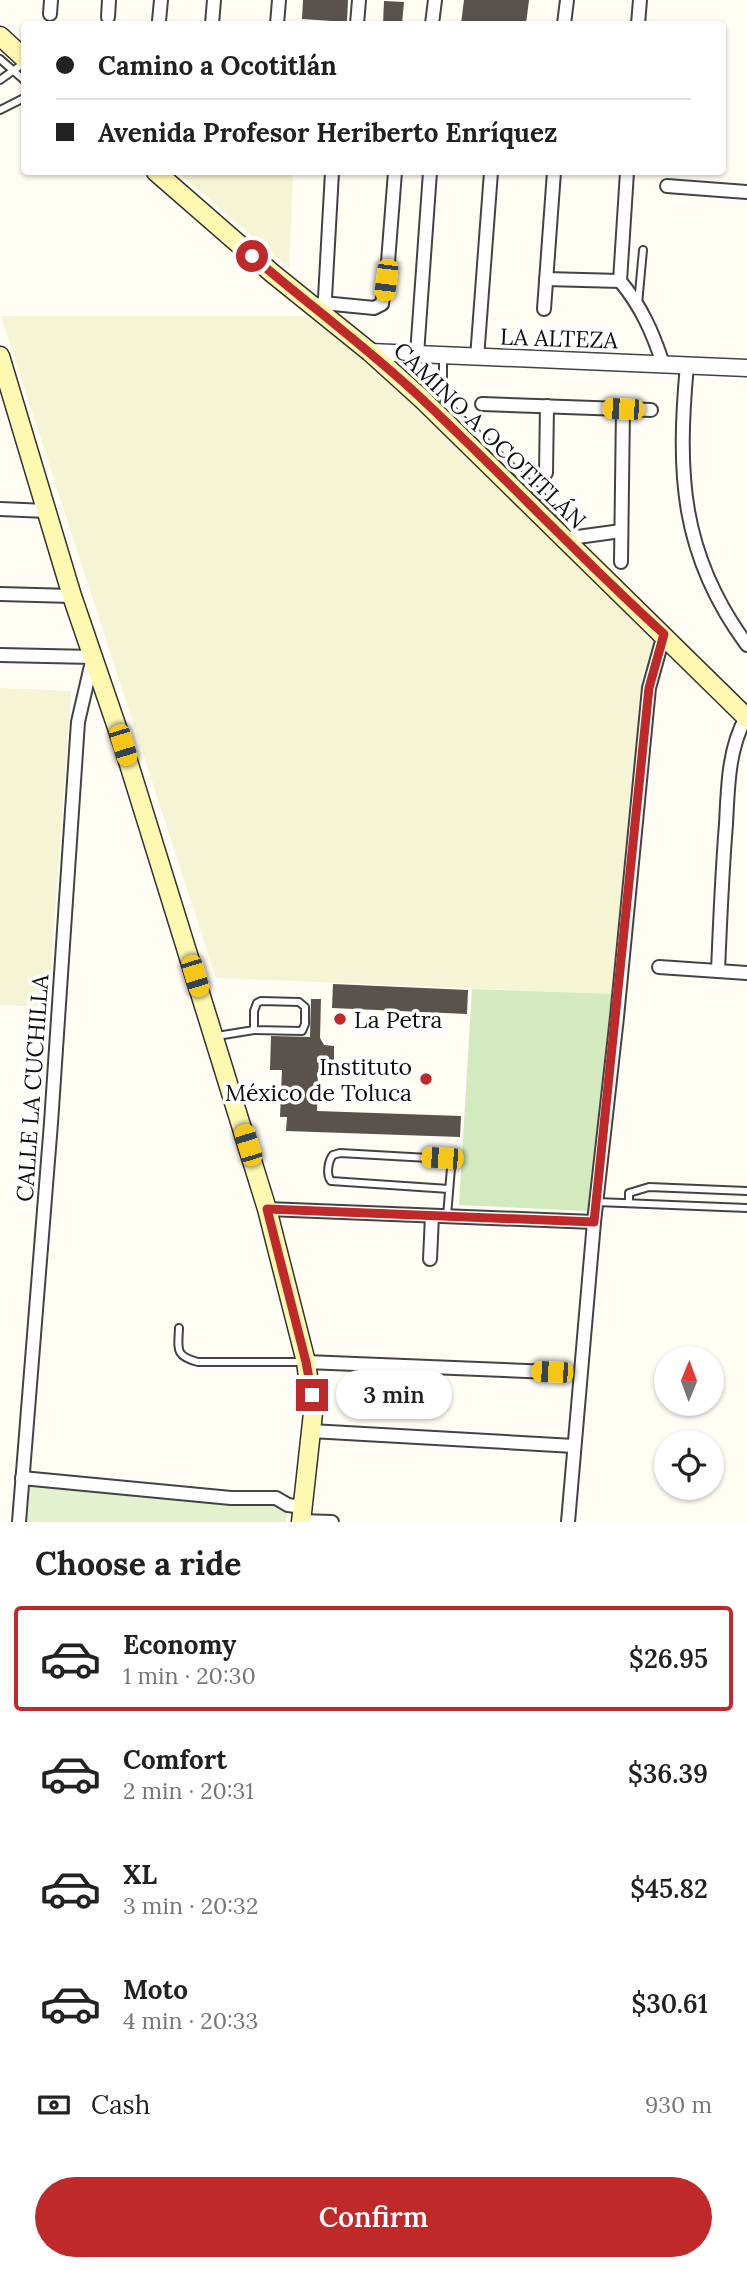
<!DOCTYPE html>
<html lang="en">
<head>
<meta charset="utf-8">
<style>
	body { margin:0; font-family:Lora,serif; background:#f2f2f2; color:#222; height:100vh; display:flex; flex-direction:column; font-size:26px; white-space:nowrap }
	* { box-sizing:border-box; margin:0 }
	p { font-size:23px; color:#767676 }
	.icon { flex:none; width:38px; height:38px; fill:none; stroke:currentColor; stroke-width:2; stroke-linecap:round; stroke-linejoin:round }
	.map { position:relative; height:1522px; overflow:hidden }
	.sheet { display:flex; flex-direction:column; background:#fff; flex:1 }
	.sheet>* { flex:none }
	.guide { position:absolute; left:21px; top:21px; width:705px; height:154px; border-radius:7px; box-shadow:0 2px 5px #0004; display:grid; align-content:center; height:154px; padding:0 35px; background:#fff }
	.needle { width:46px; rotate:1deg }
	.buttons { position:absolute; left:654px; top:1346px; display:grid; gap:14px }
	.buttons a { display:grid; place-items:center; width:70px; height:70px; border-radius:50%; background:#fff; box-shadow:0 2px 5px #0004; font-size:35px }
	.end { position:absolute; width:32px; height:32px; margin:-16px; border:9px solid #c02929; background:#fff; box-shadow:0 0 0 4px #fff }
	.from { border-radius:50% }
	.bubble { position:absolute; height:49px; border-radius:24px; background:#fff; box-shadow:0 2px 5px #0004; font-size:23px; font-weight:600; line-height:49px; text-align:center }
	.car { position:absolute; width:21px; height:42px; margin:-21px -10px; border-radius:9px; box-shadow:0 0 5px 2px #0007; background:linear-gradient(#f5c518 24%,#345 0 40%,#f5c518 0 76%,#345 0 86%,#f5c518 0) }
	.guide b { display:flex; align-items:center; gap:24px; height:66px; font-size:26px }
	.guide b+b { border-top:2px solid #e0e0e0 }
	.guide i { width:18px; height:18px; background:#222 }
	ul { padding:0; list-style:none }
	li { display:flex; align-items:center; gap:21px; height:105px; margin:0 14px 10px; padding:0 21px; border:4px solid transparent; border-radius:7px }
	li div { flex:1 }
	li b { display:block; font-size:26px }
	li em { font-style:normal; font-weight:600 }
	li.on { border-color:#c02929 }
	li>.icon { width:63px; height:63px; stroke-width:1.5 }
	h2 { padding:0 35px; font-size:32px; line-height:84px }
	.pay { display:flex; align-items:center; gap:18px; height:77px; padding:0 35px; font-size:26px }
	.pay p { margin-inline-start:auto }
	.button { display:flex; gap:14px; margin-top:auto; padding:14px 35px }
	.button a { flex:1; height:80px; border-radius:42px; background:#c02929; color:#fff; font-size:28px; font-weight:600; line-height:80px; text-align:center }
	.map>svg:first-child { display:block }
	.farmland { fill:#f5f4d4 }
	.green { fill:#d2eabd }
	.pitch { fill:#e4f1cf }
	.building { fill:#59524d }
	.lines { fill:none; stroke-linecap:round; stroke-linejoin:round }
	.service-casing { stroke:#434343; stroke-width:10 }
	.minor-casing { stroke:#434343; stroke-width:16 }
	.tertiary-casing { stroke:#434343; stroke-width:19 }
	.secondary-casing { stroke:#323232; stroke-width:21 }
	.service { stroke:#fff; stroke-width:6 }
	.minor { stroke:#fff; stroke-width:12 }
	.tertiary { stroke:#fff; stroke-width:16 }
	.secondary { stroke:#fef8b0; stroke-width:18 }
	.route { stroke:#c02929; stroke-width:9 }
	.poi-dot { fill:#c02929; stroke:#fff; stroke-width:2.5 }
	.labels { text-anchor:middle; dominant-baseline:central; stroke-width:7; stroke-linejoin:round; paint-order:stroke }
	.street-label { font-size:23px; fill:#101010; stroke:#fff }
	.poi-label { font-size:23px; fill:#101010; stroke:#fff; text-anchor:start }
</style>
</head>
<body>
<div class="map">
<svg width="747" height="1522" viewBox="0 0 747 1522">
	<rect width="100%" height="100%" fill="#fffdf4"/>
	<!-- farmland -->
	<g class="farmland">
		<path d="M178 172H293L289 268Z"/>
		<path d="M1 316H307L397 386 660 648 643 671 614 994 216 978Z"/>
		<path d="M0 688 71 691 48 1007 0 1005Z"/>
	</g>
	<!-- green -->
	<path class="green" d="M472 989 614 994 588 1211 459 1205Z"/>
	<!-- pitch -->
	<path class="pitch" d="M30 1483 288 1507 286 1522H27Z"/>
	<!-- building -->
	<g class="building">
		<path d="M303 0H348L347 22 302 19Z"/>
		<path d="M464 0H529L526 24H461Z"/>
		<path d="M384 1 404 2 402 24H383Z"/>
		<path d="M333 984 468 990 467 1014 332 1008Z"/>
		<path d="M311 999H321L320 1038 324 1045 334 1046V1064H323L318 1070 317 1111 461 1116 460 1137 286 1131 287 1117H280L282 1070H270L271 1036 310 1037Z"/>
	</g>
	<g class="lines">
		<defs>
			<g id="service">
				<path d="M0 59 24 80"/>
				<path d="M0 80 24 63"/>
				<path d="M0 110 24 98"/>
				<path d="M638 304 643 250"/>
				<path d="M443 358V393L445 403 559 513 579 536"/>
				<path d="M217 1036 254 1030 302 1031 305 1024V1007L299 1002 261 1001 257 1003 254 1011V1030"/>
				<path d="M597 1202 747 1208"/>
				<path d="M629 1203V1193L649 1187 747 1191"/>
				<path d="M447 1216 451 1168V1164L446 1159 340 1153 333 1155C328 1161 326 1175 331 1181L449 1189"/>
				<path d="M179 1328C178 1350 175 1356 198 1362H304"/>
			</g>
			<g id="minor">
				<path d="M50 14 51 0"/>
				<path d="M108 17 109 0"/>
				<path d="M159 21 161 0"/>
				<path d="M212 24 214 0"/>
				<path d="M277 24 279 0"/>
				<path d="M357 24 359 0"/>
				<path d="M432 24 435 0"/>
				<path d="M564 24 567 0"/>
				<path d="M638 24 640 0"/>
				<path d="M627 172 620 281C641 306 653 333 663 364"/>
				<path d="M667 186 747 192"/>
				<path d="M546 279 620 281"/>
				<path d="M323 303 374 308 382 304 388 262 395 172"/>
				<path d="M544 309 554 172"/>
				<path d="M320 310 325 298 332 172"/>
				<path d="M417 354 430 172"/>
				<path d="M477 358 491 172"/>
				<path d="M687 365C677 473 680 554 747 645"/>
				<path d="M482 404 651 410"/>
				<path d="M546 473 547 406"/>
				<path d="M0 509 47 511"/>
				<path d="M563 539 621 531"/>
				<path d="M621 562 623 409"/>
				<path d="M0 594 72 596"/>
				<path d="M0 655 93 657 78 722 51 1123 19 1522"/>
				<path d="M659 967 747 973"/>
				<path d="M718 971C720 922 722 873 726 824 728 787 728 750 746 717"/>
				<path d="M267 1209 594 1222"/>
				<path d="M430 1259 432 1216"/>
				<path d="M306 1362 552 1372"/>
				<path d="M311 1431 574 1446"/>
				<path d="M22 1478 231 1498H276L288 1505 303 1507"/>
				<path d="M301 1521 332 1522"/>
				<path d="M568 1522 594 1222 617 1017 649 688 664 634"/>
			</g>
			<path id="tertiary" d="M370 352 747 368"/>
			<g id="secondary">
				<path d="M0 36 24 58"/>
				<path d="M156 172 272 273 370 352 423 400 747 718"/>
				<path d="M0 356 72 596 123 745 267 1209 306 1362 313 1413 301 1522"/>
			</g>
		</defs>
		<!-- service casing -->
		<use href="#service" class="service-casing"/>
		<!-- minor casing -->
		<use href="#minor" class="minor-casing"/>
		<!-- tertiary casing -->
		<use href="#tertiary" class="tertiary-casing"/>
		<!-- secondary casing -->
		<use href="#secondary" class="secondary-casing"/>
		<!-- service -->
		<use href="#service" class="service"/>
		<!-- minor -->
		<use href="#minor" class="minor"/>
		<!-- tertiary -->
		<use href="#tertiary" class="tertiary"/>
		<!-- secondary -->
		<use href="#secondary" class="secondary"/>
	</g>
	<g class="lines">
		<!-- route -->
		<path class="route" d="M252 256C309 305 369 349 423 400 505 477 581 559 664 634L649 688 594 1222 267 1209 306 1362 312 1395"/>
	</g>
	<!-- markers -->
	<g class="poi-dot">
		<circle cx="340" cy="1019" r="7"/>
		<circle cx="426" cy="1079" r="7"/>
	</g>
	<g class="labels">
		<!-- street labels -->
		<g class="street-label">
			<text transform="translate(559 338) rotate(2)">LA ALTEZA</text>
			<text transform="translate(490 435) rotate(44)">CAMINO A OCOTITLÁN</text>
			<text transform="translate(32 1088) rotate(-86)">CALLE LA CUCHILLA</text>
		</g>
		<!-- poi labels -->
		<g class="poi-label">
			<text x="354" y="1019">La Petra</text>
			<text x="412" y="1066" text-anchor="end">Instituto<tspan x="412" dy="26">México de Toluca</tspan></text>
		</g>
	</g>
</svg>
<div class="buttons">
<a><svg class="needle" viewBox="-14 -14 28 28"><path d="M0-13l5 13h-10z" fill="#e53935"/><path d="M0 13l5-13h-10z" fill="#767676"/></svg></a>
<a><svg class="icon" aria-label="locate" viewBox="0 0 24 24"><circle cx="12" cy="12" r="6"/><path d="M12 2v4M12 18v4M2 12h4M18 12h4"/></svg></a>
</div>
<i class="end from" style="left:252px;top:256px"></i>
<i class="end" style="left:312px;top:1395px"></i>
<div class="bubble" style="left:336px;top:1370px;width:116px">3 min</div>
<i class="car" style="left:386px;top:280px;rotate:187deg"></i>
<i class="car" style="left:623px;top:409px;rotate:272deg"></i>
<i class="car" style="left:123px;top:745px;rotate:163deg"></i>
<i class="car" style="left:195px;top:976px;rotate:163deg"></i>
<i class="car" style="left:248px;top:1145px;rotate:343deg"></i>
<i class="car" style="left:442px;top:1158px;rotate:273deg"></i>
<i class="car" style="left:552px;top:1372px;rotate:272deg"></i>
<div class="guide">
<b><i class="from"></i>Camino a Ocotitlán</b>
<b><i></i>Avenida Profesor Heriberto Enríquez</b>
</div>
</div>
<section class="sheet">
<h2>Choose a ride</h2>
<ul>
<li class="on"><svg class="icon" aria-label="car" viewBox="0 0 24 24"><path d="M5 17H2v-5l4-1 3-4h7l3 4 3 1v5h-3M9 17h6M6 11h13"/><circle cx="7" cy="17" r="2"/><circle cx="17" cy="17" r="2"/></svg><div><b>Economy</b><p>1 min · 20:30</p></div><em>$26.95</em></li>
<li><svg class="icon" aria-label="car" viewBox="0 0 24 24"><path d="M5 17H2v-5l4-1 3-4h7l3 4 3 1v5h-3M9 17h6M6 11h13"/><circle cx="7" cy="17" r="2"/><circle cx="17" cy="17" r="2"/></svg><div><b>Comfort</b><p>2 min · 20:31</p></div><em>$36.39</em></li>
<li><svg class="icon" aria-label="car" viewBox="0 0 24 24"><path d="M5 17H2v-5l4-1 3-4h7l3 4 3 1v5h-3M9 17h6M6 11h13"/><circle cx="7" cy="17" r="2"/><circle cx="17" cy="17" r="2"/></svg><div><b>XL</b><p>3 min · 20:32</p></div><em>$45.82</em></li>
<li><svg class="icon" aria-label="car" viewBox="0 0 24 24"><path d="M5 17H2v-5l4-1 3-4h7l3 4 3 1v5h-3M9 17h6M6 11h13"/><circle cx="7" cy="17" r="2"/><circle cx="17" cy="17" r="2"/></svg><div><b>Moto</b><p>4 min · 20:33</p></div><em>$30.61</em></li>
</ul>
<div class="pay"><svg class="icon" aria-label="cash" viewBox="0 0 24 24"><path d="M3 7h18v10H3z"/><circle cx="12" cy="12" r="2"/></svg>Cash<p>930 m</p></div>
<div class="button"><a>Confirm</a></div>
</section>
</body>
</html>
